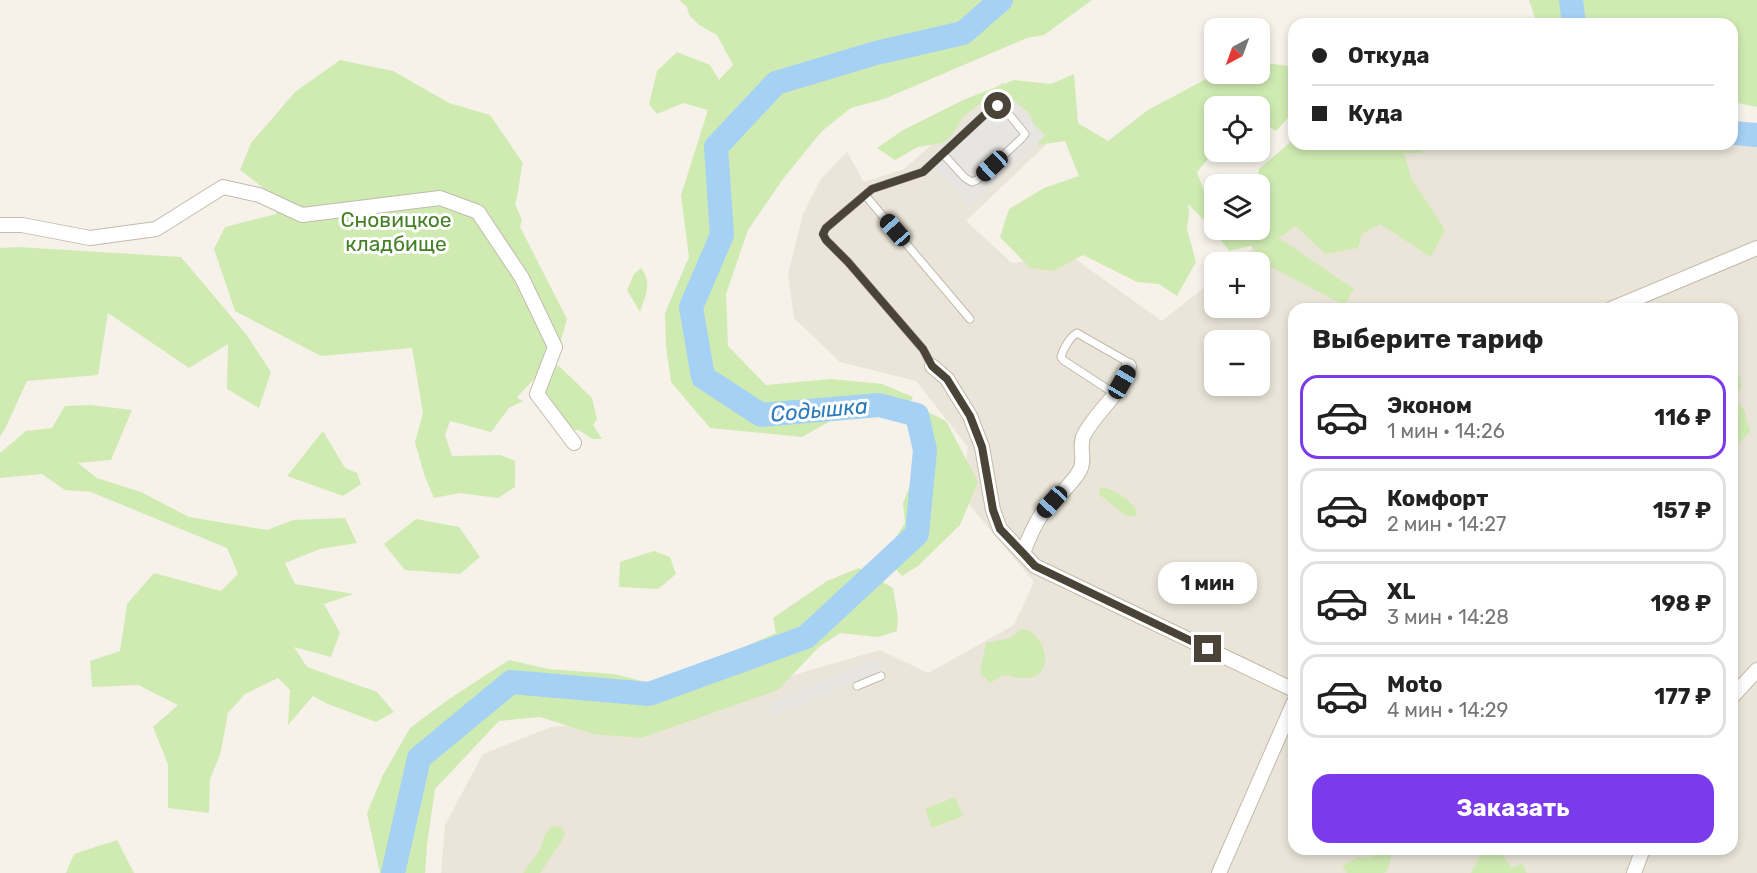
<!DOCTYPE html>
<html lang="ru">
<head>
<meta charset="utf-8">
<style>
	body { margin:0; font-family:Rubik,sans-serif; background:#f6f6f6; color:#222; height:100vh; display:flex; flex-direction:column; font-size:22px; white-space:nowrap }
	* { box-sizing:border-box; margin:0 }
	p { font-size:20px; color:#767676 }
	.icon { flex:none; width:33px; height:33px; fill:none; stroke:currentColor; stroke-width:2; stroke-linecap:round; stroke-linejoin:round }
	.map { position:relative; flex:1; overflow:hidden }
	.sheet { position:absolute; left:1288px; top:303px; width:450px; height:552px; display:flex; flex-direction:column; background:#fff; border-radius:18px; box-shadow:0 3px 9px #0003 }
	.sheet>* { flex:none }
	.hud { position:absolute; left:1288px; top:18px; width:450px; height:132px; border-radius:18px; box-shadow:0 3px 9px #0003; display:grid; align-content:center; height:132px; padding:0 24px; background:#fff }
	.needle { width:39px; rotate:221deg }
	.buttons { position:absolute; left:1204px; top:18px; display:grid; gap:12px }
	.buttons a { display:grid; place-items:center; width:66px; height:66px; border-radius:12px; background:#fff; box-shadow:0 3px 9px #0003; font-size:30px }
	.end { position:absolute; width:27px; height:27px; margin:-14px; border:8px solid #4a4337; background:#fff; box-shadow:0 0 0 3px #fff }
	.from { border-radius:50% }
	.bubble { position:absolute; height:42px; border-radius:18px; background:#fff; box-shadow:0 3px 9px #0003; font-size:20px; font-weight:700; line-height:42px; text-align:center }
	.car { position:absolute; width:18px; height:36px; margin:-18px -9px; border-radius:8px; box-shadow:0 0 4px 2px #0007; background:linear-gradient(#222 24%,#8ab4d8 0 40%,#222 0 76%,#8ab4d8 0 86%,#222 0) }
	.hud b { display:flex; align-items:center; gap:21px; height:57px; font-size:22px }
	.hud b+b { border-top:2px solid #e0e0e0 }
	.hud i { width:15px; height:15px; background:#222 }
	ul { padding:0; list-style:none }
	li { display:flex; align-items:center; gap:18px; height:84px; margin:0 12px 9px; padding:0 12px; border:3px solid #e0e0e0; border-radius:18px }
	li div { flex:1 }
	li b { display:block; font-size:22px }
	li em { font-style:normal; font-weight:700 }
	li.selected { border-color:#7c3aed }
	li>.icon { width:54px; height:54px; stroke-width:1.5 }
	h2 { padding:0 24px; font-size:27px; line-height:72px }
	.action { display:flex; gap:12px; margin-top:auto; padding:12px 24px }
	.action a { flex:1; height:69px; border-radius:18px; background:#7c3aed; color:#fff; font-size:24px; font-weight:700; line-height:69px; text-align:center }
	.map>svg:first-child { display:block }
	.residential { fill:#eae5d8; fill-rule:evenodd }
	.green { fill:#cfebb2 }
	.parking { fill:#e7e5e2 }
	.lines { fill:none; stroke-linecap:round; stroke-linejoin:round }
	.river { stroke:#a5d1f4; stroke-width:24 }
	.lane-casing { stroke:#c2bbac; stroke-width:9 }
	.street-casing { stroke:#c2bbac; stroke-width:16 }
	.lane { stroke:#fff; stroke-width:7 }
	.street { stroke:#fff; stroke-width:14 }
	.route { stroke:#4a4337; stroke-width:8 }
	.labels { text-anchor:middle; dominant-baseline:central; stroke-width:6; stroke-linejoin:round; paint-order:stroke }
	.park-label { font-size:21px; fill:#458027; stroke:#fff }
	.water-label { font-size:22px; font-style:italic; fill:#2b7abc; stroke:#fff }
</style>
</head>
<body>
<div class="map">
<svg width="1757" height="873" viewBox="0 0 1757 873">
	<rect width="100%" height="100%" fill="#f6f2ea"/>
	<!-- residential -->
	<path class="residential" d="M1003 82 1054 137 966 221 1012 263 1071 256 1162 321 1215 279V308H1260V262H1235L1332 185 1403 144H1691L1699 146H1757V873H441L445 825 483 754 551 727 683 717 797 674 880 650 928 673 1014 625 1034 582 962 496 968 447 916 381 840 362 794 318 788 274 803 214 821 179 847 152 864 182 904 169ZM1294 309H1732V849H1294ZM1215 340H1260V386H1215Z"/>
	<!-- green -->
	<g class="green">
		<path d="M679 0H1092L1044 35 1027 38 884 99 851 108 822 131 783 179 748 230 726 294 728 346 766 385 831 379 882 384 913 397 908 407 876 395 802 437 710 428 671 382 666 346 665 313 689 257 681 195 708 110 683 103 657 114 649 104 657 71 677 52 710 65 719 80 733 65 717 35 699 25 689 15 687 7Z"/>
		<path d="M1529 0H1757V107L1733 102 1732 24H1537Z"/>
		<path d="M340 60 393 71 449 103 490 115 523 163C519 177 520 189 515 204L522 220 520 227 567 319 557 355 519 395 517 398 523 401 509 408 491 432 450 421 445 435 452 456 500 455 515 461V487L498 498 460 493 434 498 425 477 415 442 423 413 412 348 321 356 235 311 214 249 225 227 276 214 283 203 240 170 251 143 295 92Z"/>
		<path d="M1260 62 1289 66 1294 75V111L1276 131 1260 122V106H1215V131L1210 135 1211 155 1197 172 1204 191 1218 182 1222 184H1215V230H1260V184H1256L1259 169 1294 139V144H1424L1422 153H1404L1411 178 1445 230 1431 257 1380 224 1362 234 1358 248 1325 254 1296 226 1279 238 1354 289 1344 305 1267 265 1251 246 1229 251 1214 230 1188 204 1189 213 1187 229 1196 262 1177 296 1159 284 1137 282 1083 255 1053 271 1030 268 1000 237 1009 209 1044 188 1079 176 1065 141 1038 145 1031 115 1000 88 963 117 948 142 918 147 895 160 877 148 903 130 963 100 1014 80 1051 84 1074 74 1078 123 1108 141 1148 110 1206 79 1215 72V74H1260Z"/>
		<path d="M18 247 181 257 246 334 271 372 259 408 227 389 228 344 189 368 108 313 98 375 27 381 6 427 0 437V248Z"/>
		<path d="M641 268C653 282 645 297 640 312L627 290 634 274Z"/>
		<path d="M558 365 592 398 597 419 593 425 602 439H592L579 430H571L540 397 544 378Z"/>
		<path d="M1733 376H1740L1741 387 1734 399 1744 409 1750 432 1735 447 1732 446Z"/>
		<path d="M90 405 132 410 111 460 78 463 97 478 141 492 189 517 267 530 293 520 345 518 357 543 320 549 285 563 295 584 353 594 324 604 340 633 331 657 294 647 307 667 377 692 394 712 376 722 328 704 313 696 288 725 290 690 278 678 245 694 228 713 220 755 210 779 209 813 168 808V764L153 727 178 705 138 685 92 687 90 661 120 651 127 604 154 573 221 591 238 574 227 548 91 492 65 490 42 474 0 478V453L26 431 52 428 65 406Z"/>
		<path d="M922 409 946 421 978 482 960 525 918 566 902 576 884 556 905 523 903 503 913 478Z"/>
		<path d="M323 431 345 468 357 473 361 484 343 496 287 476Z"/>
		<path d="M1100 487C1113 489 1133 500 1137 513L1134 516H1126L1099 494Z"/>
		<path d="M416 519 459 527 480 557 460 574 405 570 384 544Z"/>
		<path d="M654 551 670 557 676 574 658 589 619 587 620 562Z"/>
		<path d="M859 568 893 588 898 617 897 631 878 637 840 633 819 647 778 690 641 738 593 734 540 717 499 721 435 789 427 844 425 873H380L367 813 383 775 410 728 449 699 509 660 548 669 614 674 650 683 719 658 776 633 773 618 827 581Z"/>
		<path d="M1022 629C1046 632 1057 676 1027 678 1019 679 1010 676 1003 675L990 683 980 673 986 643 1010 638Z"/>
		<path d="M955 797 963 816 932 828 925 809Z"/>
		<path d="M560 826 565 833 562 840 540 873H523L540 850 545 834 552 827Z"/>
		<path d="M117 840 134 873H66L74 854Z"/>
		<path d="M1490 849 1500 852 1512 868 1522 863 1527 873H1471L1480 856Z"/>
		<path d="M1388 852 1391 857 1388 868 1384 873H1347L1342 866 1358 857 1368 858Z"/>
	</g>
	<!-- parking -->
	<g class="parking">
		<path d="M1002 89 1045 136 969 206 926 159Z"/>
		<path d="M877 658 882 670 773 717 768 704Z"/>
	</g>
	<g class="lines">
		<!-- river -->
		<g class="river">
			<path d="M1571 0 1574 24"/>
			<path d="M1732 133 1757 135"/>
			<path d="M393 873 419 758 511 682 649 694 806 637 917 534 925 450 917 415 879 405 761 415 703 377 691 307 722 235 716 147 776 83 876 53 963 33 1001 0"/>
		</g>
		<defs>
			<g id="lane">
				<path d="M865 195 872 189 923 172 993 107 998 106 1004 108 1025 134 1022 138 977 180 972 182 965 178 943 154"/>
				<path d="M932 366 923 349 848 262 826 240 823 234 826 228 865 195 970 319"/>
				<path d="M1115 394 1063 360 1061 357C1063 349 1070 337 1077 333L1126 361 1129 366"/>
				<path d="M857 686 881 676"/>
			</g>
			<g id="street">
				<path d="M0 225H22L90 238 156 229 223 187 259 195 302 215 440 198 478 212 522 278 555 347 537 394 574 443"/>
				<path d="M1611 309 1757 248"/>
				<path d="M932 366 947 379 970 416 982 447 993 510 1000 529 1035 566 1294 690"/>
				<path d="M1023 553C1028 540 1033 527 1041 515 1052 500 1071 487 1080 470 1086 459 1078 446 1084 435 1095 412 1125 391 1129 366"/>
				<path d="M1732 697 1757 670"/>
				<path d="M1219 873 1294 702"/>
				<path d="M1634 873 1643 849"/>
			</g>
		</defs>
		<!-- lane casing -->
		<use href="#lane" class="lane-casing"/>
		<!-- street casing -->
		<use href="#street" class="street-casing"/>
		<!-- lane -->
		<use href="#lane" class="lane"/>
		<!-- street -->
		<use href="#street" class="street"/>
	</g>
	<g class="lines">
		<!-- route -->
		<path class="route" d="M998 106 993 107 923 172 872 189 826 228 823 234 826 240 848 262 923 349 932 366 947 379 970 416 982 447 993 510 1000 529 1023 553 1035 566 1208 649"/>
	</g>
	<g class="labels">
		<!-- park labels -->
		<g class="park-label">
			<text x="396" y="219">Сновицкое<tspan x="396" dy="24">кладбище</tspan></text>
		</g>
		<!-- water labels -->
		<g class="water-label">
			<text transform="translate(819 410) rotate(-5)">Содышка</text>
		</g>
	</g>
</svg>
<div class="buttons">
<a><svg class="needle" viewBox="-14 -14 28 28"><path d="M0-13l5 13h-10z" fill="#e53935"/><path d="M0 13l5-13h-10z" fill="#767676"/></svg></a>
<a><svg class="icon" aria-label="locate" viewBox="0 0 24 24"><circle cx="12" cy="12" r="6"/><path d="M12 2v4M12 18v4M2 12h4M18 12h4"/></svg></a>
<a><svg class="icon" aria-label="layers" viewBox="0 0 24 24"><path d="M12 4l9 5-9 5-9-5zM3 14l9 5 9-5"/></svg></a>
<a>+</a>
<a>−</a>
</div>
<i class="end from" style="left:998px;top:106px"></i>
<i class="end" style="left:1208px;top:649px"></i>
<div class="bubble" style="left:1158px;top:562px;width:99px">1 мин</div>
<i class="car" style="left:992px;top:166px;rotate:227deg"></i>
<i class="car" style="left:895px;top:230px;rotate:319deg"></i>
<i class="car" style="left:1122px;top:382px;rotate:30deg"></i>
<i class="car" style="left:1052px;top:502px;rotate:222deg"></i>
<div class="hud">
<b><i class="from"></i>Откуда</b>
<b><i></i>Куда</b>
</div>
<section class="sheet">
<h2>Выберите тариф</h2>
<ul>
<li class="selected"><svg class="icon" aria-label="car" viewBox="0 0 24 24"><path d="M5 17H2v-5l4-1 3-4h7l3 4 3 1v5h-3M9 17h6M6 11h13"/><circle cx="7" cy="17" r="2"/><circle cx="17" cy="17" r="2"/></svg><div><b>Эконом</b><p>1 мин · 14:26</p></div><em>116 ₽</em></li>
<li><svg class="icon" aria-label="car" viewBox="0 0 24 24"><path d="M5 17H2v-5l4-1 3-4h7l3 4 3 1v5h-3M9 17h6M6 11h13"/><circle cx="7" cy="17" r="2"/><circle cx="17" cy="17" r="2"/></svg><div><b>Комфорт</b><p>2 мин · 14:27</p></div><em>157 ₽</em></li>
<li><svg class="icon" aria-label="car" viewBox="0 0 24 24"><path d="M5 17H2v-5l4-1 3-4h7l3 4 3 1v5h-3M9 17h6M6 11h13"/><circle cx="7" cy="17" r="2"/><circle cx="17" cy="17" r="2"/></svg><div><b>XL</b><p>3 мин · 14:28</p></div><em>198 ₽</em></li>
<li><svg class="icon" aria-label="car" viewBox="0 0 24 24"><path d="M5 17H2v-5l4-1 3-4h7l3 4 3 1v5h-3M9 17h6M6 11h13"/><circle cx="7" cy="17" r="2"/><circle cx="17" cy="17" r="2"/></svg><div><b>Moto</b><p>4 мин · 14:29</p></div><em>177 ₽</em></li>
</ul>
<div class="action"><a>Заказать</a></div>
</section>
</div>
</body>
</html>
